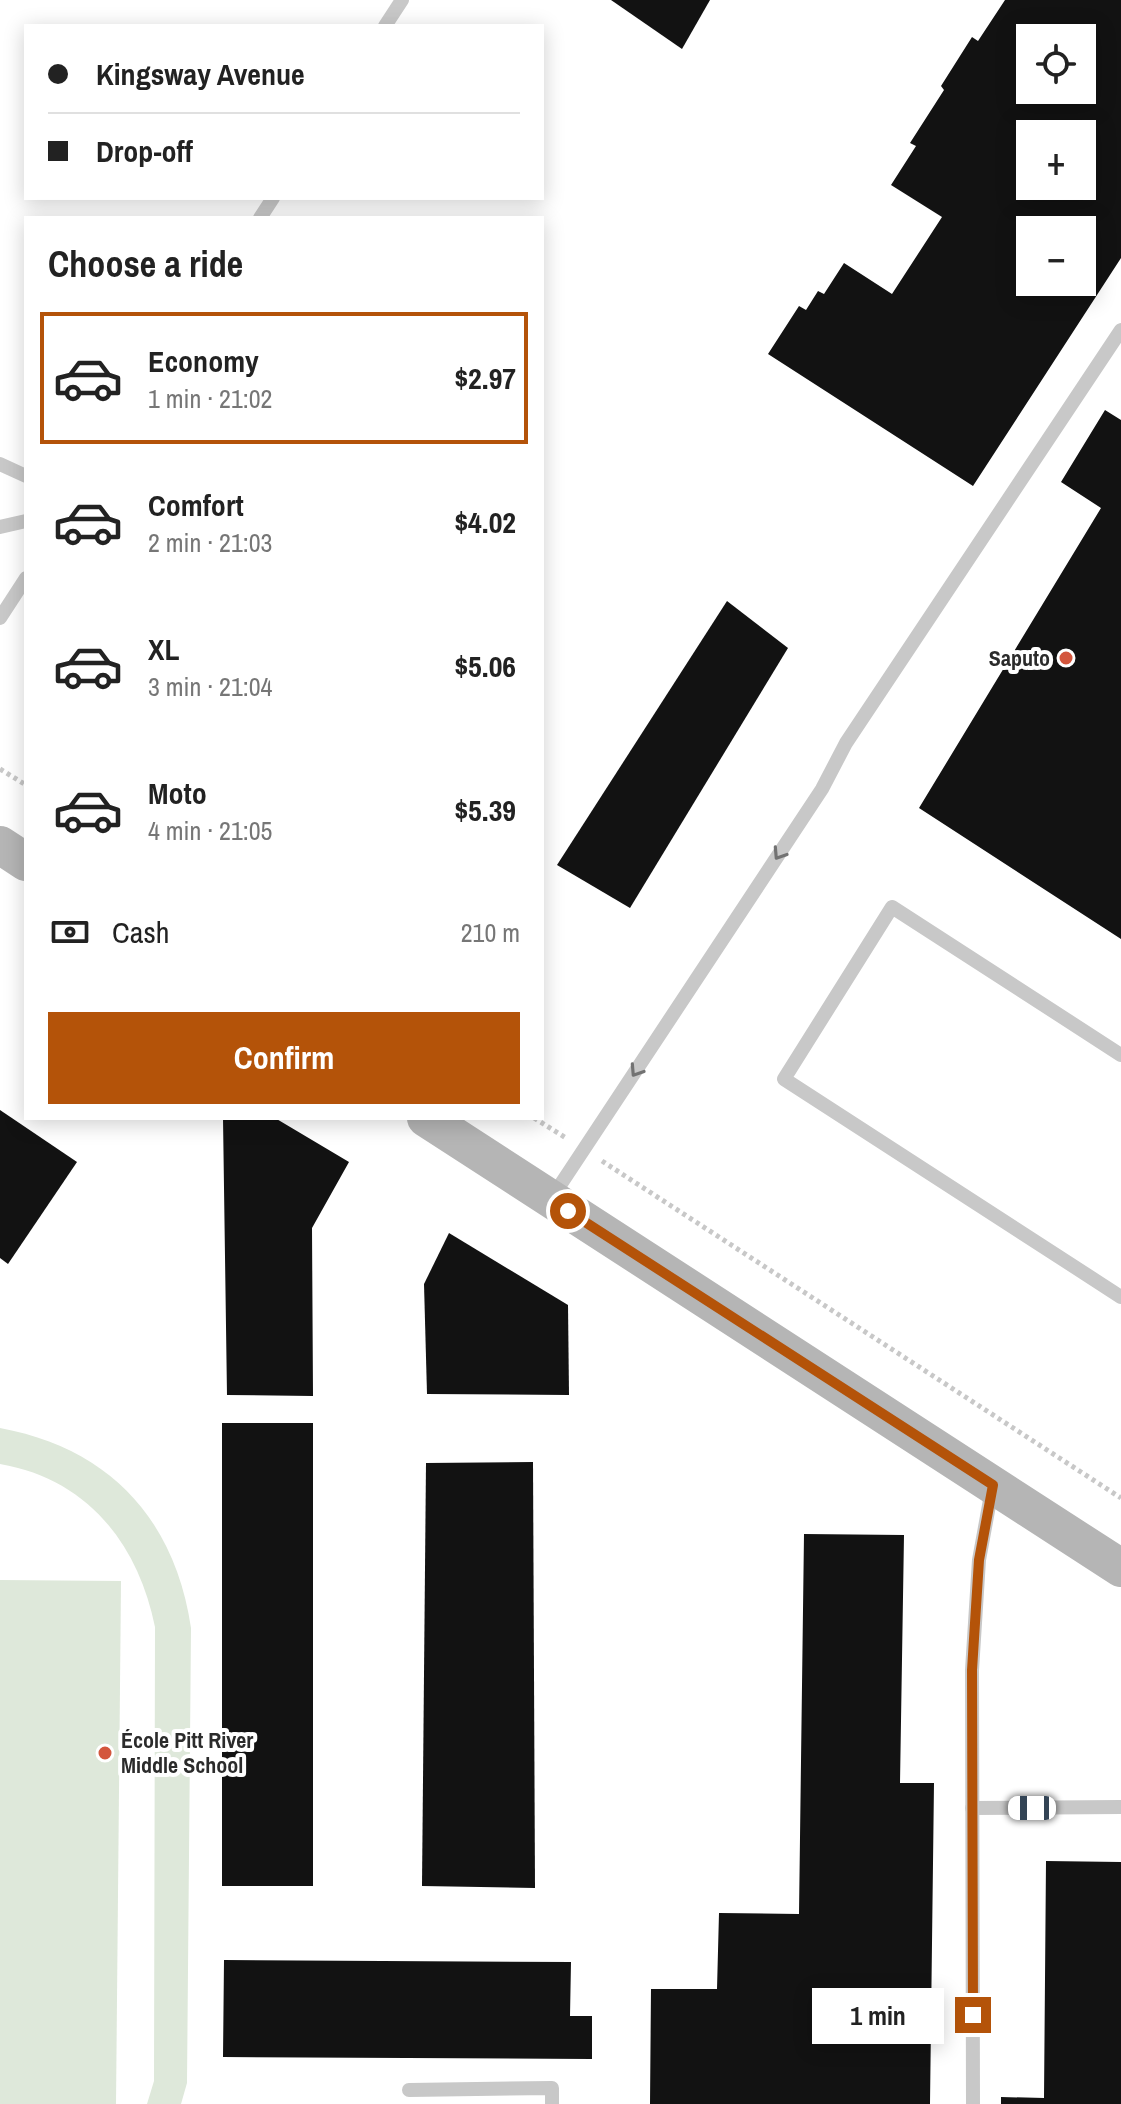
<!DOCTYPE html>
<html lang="en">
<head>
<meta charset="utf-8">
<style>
	body { margin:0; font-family:"Archivo Narrow",sans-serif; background:#f6f6f6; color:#222; height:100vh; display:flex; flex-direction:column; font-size:30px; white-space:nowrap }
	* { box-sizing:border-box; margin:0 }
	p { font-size:26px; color:#767676 }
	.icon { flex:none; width:44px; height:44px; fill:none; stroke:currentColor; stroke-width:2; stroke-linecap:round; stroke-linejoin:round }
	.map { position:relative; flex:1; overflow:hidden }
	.side { position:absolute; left:24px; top:216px; width:520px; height:904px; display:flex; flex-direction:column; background:#fff; border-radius:0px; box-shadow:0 4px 20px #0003 }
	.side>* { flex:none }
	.guide { position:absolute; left:24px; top:24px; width:520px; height:176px; border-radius:0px; box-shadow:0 4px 20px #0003; display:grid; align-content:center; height:176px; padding:0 24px; background:#fff }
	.controls { position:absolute; left:1016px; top:24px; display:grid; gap:16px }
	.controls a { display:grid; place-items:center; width:80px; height:80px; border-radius:0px; background:#fff; box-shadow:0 4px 20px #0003; font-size:40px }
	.end { position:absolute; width:36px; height:36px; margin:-18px; border:10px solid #b45309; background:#fff; box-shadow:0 0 0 4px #fff }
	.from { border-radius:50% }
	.bubble { position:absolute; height:56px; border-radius:0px; background:#fff; box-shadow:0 4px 20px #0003; font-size:26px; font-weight:700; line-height:56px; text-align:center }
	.car { position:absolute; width:24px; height:48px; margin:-24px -12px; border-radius:10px; box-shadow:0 0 6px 2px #0007; background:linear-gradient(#fff 24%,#345 0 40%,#fff 0 76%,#345 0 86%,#fff 0) }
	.guide b { display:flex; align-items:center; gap:28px; height:76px; font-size:30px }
	.guide b+b { border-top:2px solid #e0e0e0 }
	.guide i { width:20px; height:20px; background:#222 }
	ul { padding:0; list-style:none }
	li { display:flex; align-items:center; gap:24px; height:132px; margin:0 16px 12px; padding:0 8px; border:4px solid transparent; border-radius:0px }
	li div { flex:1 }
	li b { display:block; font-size:30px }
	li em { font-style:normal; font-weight:700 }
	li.current { border-color:#b45309 }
	li>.icon { width:72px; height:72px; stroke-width:1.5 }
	h2 { padding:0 24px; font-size:36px; line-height:96px }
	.pay { display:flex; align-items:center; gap:20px; height:88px; padding:0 24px; font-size:30px }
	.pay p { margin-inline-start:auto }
	.primary-button { display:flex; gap:16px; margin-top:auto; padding:16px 24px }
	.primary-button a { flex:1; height:92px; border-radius:0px; background:#b45309; color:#fff; font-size:32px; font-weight:700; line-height:92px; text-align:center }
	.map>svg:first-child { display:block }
	.green { fill:#dee8da }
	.building { fill:#121212; fill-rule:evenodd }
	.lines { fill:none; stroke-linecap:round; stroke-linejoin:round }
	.path { stroke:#c8c8c8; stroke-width:5; stroke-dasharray:4 4; stroke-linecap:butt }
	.lane { stroke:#c8c8c8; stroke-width:14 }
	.secondary { stroke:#b5b5b5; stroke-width:38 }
	.oneway { stroke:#727272 }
	.route { stroke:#b45309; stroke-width:10 }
	.poi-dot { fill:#d3563d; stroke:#fff; stroke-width:3 }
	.labels { text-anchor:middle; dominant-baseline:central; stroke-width:8; stroke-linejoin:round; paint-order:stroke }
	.poi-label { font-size:22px; font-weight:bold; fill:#2b2b2b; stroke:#fff; text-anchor:end }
</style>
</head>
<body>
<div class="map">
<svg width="1121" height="2104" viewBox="0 0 1121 2104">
	<rect width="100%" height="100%" fill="#fff"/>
	<!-- green -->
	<g class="green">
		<path d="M0 1428C109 1448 175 1519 191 1628L187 2083 181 2104H147L154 2081 155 1627C138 1543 87 1479 0 1464Z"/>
		<path d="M0 1580 121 1581 116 2104H0Z"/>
	</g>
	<!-- building -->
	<g class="building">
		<path d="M611 0H710L682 49Z"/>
		<path d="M1005 0H1121V258L973 486 768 354 799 306 806 310 818 291 824 294 844 263 892 294 942 217 891 185 916 146 910 143 944 90 941 86 972 37 978 41ZM1030 38H1082V90H1030ZM1030 134H1082V186H1030ZM1030 230H1082V282H1030Z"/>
		<path d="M1105 410 1121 420V939L919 808 1101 508 1061 482Z"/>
		<path d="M727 601 788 648 630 908 557 865Z"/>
		<path d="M0 1110 77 1162 8 1264 0 1258Z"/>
		<path d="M223 1118H275L349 1162 312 1228 313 1396 227 1395Z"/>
		<path d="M449 1233 568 1305 569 1395 427 1394 424 1284Z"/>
		<rect x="222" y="1423" width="91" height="463"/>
		<path d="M533 1462 535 1888 422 1886 426 1463Z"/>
		<path d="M804 1534 904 1535 900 1783H934L930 2104H650L651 1989H717L719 1913 799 1914Z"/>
		<path d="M1046 1861 1121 1862V2104H1001V2097L1044 2098Z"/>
		<path d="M224 1960 571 1962 570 2016H592V2059L223 2057Z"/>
	</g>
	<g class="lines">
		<!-- path -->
		<g class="path">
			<path d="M0 769 26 785"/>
			<path d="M534 1118 566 1138"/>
			<path d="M602 1161 1121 1498"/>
		</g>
		<!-- lane -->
		<g class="lane">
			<path d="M385 26 402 0"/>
			<path d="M260 218 273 198"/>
			<path d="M0 464 26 476"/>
			<path d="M0 527 26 521"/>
			<path d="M0 618 26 578"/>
			<path d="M1121 1055 892 907 784 1079 1121 1297"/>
			<path d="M551 1199 822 789 846 743 1121 330"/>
			<path d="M972 1808 1121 1807"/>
			<path d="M409 2090 552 2088V2104"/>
			<path d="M973 2104 972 1670 979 1560 992 1489"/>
		</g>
		<!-- secondary -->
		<g class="secondary">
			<path d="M0 845 26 862"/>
			<path d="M426 1118 1121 1568"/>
		</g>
	</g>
	<!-- one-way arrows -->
	<defs><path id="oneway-chevron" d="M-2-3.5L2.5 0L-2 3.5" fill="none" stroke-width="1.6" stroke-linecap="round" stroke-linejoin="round" transform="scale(2)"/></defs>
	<g class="oneway">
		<use href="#oneway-chevron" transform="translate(779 854) rotate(123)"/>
		<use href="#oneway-chevron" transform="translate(636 1071) rotate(123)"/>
	</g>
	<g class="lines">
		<!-- route -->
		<path class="route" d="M568 1211 993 1485 979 1560 972 1670 973 2015"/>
	</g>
	<!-- markers -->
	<g class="poi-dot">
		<circle cx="1066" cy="658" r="8"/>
		<circle cx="105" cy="1753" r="8"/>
	</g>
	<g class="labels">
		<!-- poi labels -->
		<g class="poi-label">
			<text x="1050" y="658">Saputo</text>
			<text x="121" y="1740" text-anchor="start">École Pitt River<tspan x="121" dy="25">Middle School</tspan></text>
		</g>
	</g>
</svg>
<div class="controls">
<a><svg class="icon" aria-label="locate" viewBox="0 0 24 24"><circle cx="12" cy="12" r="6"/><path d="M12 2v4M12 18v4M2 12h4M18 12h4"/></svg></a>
<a>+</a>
<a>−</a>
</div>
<i class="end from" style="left:568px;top:1211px"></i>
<i class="end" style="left:973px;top:2015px"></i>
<div class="bubble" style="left:812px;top:1988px;width:132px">1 min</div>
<i class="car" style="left:1032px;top:1808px;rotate:270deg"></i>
<div class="guide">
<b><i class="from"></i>Kingsway Avenue</b>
<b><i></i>Drop-off</b>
</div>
<section class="side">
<h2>Choose a ride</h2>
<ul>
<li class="current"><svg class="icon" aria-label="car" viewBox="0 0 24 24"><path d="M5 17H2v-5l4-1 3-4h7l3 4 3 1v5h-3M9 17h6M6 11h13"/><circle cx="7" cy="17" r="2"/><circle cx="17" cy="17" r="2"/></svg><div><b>Economy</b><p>1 min · 21:02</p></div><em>$2.97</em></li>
<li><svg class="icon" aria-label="car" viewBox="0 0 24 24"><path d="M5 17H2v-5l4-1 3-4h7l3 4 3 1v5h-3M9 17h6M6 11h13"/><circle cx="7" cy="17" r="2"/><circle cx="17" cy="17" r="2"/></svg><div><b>Comfort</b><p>2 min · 21:03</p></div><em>$4.02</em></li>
<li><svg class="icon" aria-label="car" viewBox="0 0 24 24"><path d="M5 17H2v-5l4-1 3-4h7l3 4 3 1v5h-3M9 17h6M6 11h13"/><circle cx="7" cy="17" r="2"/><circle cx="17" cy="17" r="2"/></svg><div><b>XL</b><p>3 min · 21:04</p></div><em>$5.06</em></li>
<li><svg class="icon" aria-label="car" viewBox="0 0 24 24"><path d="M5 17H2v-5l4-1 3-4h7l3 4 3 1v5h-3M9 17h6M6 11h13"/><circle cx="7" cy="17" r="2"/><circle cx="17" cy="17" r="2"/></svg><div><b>Moto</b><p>4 min · 21:05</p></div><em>$5.39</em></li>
</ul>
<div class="pay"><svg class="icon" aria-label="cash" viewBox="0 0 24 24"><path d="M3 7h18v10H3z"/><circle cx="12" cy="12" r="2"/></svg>Cash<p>210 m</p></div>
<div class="primary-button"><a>Confirm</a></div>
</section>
</div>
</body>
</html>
